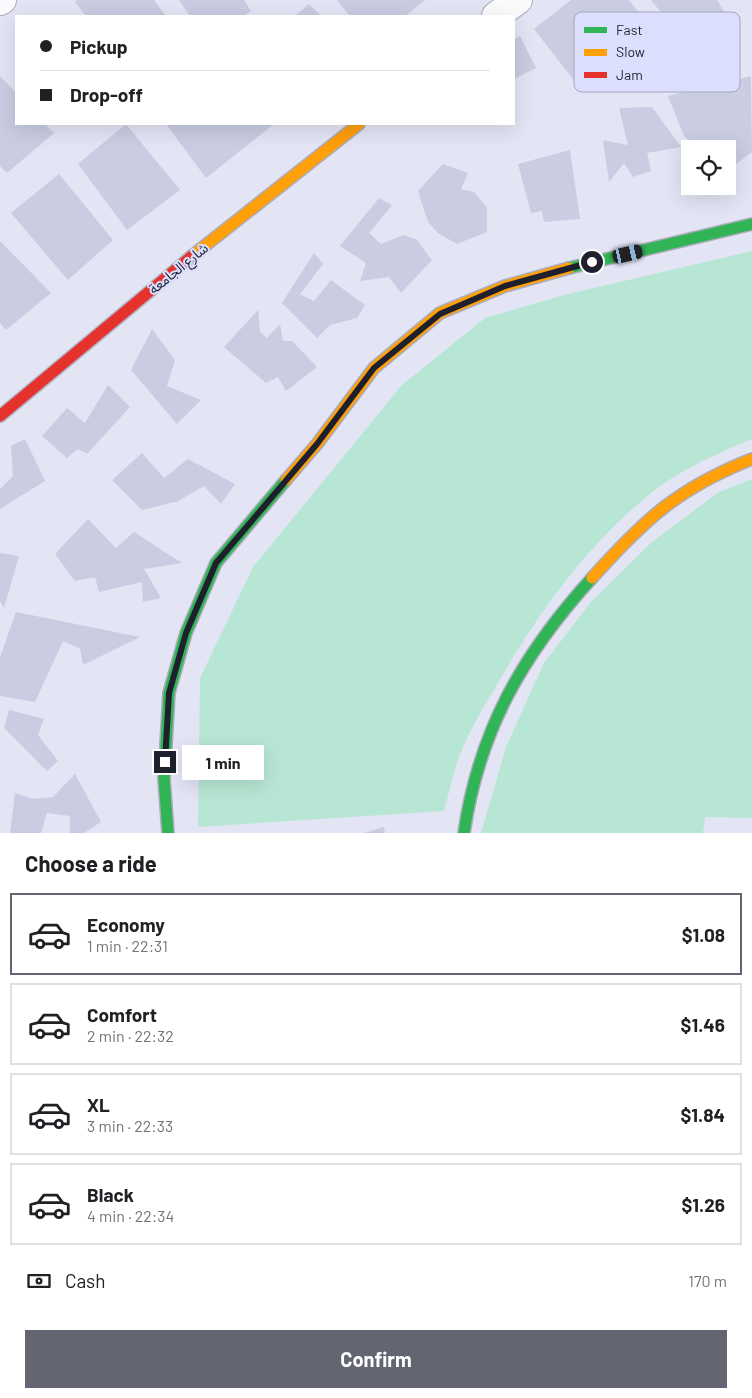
<!DOCTYPE html>
<html lang="en">
<head>
<meta charset="utf-8">
<style>
	body { margin:0; font-family:Barlow,"Noto Sans Arabic",sans-serif; background:#f2f2f2; color:#202124; height:100vh; display:flex; flex-direction:column; font-size:19px; white-space:nowrap }
	* { box-sizing:border-box; margin:0 }
	p { font-size:16px; color:#757577 }
	.icon { flex:none; width:28px; height:28px; fill:none; stroke:currentColor; stroke-width:2; stroke-linecap:round; stroke-linejoin:round }
	.map { position:relative; height:833px; overflow:hidden }
	.drawer { display:flex; flex-direction:column; background:#fff; flex:1 }
	.drawer>* { flex:none }
	.banner { position:absolute; left:15px; top:15px; width:500px; height:110px; border-radius:0px; box-shadow:0 5px 20px #0002; display:grid; align-content:center; height:110px; padding:0 25px; background:#fff }
	.fabs { position:absolute; left:681px; top:140px; display:grid; gap:10px }
	.fabs a { display:grid; place-items:center; width:55px; height:55px; border-radius:0px; background:#fff; box-shadow:0 5px 20px #0002; font-size:25px }
	.end { position:absolute; width:22px; height:22px; margin:-11px; border:6px solid #1e202d; background:#fff; box-shadow:0 0 0 2px #fff }
	.from { border-radius:50% }
	.bubble { position:absolute; height:35px; border-radius:0px; background:#fff; box-shadow:0 5px 20px #0002; font-size:16px; font-weight:700; line-height:35px; text-align:center }
	.car { position:absolute; width:15px; height:30px; margin:-15px -8px; border-radius:6px; box-shadow:0 0 4px 1px #0007; background:linear-gradient(#222 24%,#8ab4d8 0 40%,#222 0 76%,#8ab4d8 0 86%,#222 0) }
	.banner b { display:flex; align-items:center; gap:18px; height:48px; font-size:19px }
	.banner b+b { border-top:1px solid #e0e0e0 }
	.banner i { width:12px; height:12px; background:#202124 }
	ul { padding:0; list-style:none }
	li { display:flex; align-items:center; gap:15px; height:82px; margin:0 10px 8px; padding:0 15px; border:2px solid #e0e0e0; border-radius:0px }
	li div { flex:1 }
	li b { display:block; font-size:19px }
	li em { font-style:normal; font-weight:700 }
	li.active { border-color:#636573 }
	li>.icon { width:45px; height:45px; stroke-width:1.5 }
	h2 { padding:0 25px; font-size:22px; line-height:60px }
	.pay { display:flex; align-items:center; gap:12px; height:55px; padding:0 25px; font-size:19px }
	.pay p { margin-inline-start:auto }
	.action { display:flex; gap:10px; margin-top:auto; padding:10px 25px }
	.action a { flex:1; height:58px; border-radius:0px; background:#636573; color:#fff; font-size:20px; font-weight:700; line-height:58px; text-align:center }
	.map>svg:first-child { display:block }
	.green { fill:#b8e6d4 }
	.building { fill:#cacce2 }
	.lines { fill:none; stroke-linecap:round; stroke-linejoin:round }
	.street-casing { stroke:#acadbb; stroke-width:30 }
	.fast-casing { stroke:#acadbb; stroke-width:14 }
	.slow-casing { stroke:#acadbb; stroke-width:14 }
	.jam-casing { stroke:#acadbb; stroke-width:14 }
	.street { stroke:#fbfbfe; stroke-width:28 }
	.fast { stroke:#30b455; stroke-width:11 }
	.slow { stroke:#ff9f0a; stroke-width:11 }
	.jam { stroke:#e5322d; stroke-width:11 }
	.route { stroke:#1e202d; stroke-width:6 }
	.labels { text-anchor:middle; dominant-baseline:central; stroke-width:4; stroke-linejoin:round; paint-order:stroke }
	.street-label { font-size:14px; fill:#1e202d; stroke:#dbdffd }
	.key { fill:#dbdffd; stroke:#a2a6bf; stroke-width:1 }
	.key-label { font-size:14px; fill:#1e202d }
</style>
</head>
<body>
<div class="map">
<svg width="752" height="833" viewBox="0 0 752 833">
	<rect width="100%" height="100%" fill="#e3e5f5"/>
	<!-- green -->
	<g class="green">
		<path d="M752 251V439C719 453 683 468 655 490 589 542 540 610 498 683 484 706 469 731 459 757 453 774 449 793 444 811L198 827 200 678 253 567 402 385 485 318 564 295Z"/>
		<path d="M752 479V818L705 817 703 833H481L506 747 544 663 590 603 652 542 719 492Z"/>
	</g>
	<!-- building -->
	<g class="building">
		<path d="M77 0H154L166 16H86L75 2Z"/>
		<path d="M179 0H244L251 11 243 16H190Z"/>
		<path d="M337 0H425L405 16H350Z"/>
		<path d="M571 0H629L655 33 647 52 583 92 534 29Z"/>
		<path d="M651 0H717L728 18 690 48Z"/>
		<path d="M309 4 321 16H295Z"/>
		<path d="M520 36 536 68 514 79V39Z"/>
		<path d="M0 76 16 93V124H45L54 133 7 173 0 166Z"/>
		<path d="M751 76 752 152 728 170V149H697L684 136 668 96Z"/>
		<path d="M652 107 681 147 647 153 651 171 633 177 624 163 609 182 603 140 628 145 619 108Z"/>
		<path d="M126 124 180 190 127 230 78 164Z"/>
		<path d="M166 124H274L206 178Z"/>
		<path d="M570 150 580 219 544 222 542 211 531 213 518 164Z"/>
		<path d="M443 164 468 173 461 189 474 192 487 208V232L457 244 438 233 428 222 418 191Z"/>
		<path d="M59 174 113 240 68 280 11 213Z"/>
		<path d="M379 198 392 205 369 233 381 244 403 235 416 239 432 260 401 293 389 277 360 281 366 263 340 246Z"/>
		<path d="M0 241 51 293 6 330 0 323Z"/>
		<path d="M314 253 323 264 300 294 314 301 331 280 365 305 357 318 330 325 317 338 282 303Z"/>
		<path d="M258 310 260 332 267 338 280 324 283 341H292L317 367 286 391 278 377 266 383 224 347Z"/>
		<path d="M152 329 175 360 167 386 201 400 177 424 131 370Z"/>
		<path d="M108 385 130 407 87 454 78 449 67 458 42 436 67 408 85 423Z"/>
		<path d="M25 439 45 481 0 509V489L13 476 11 446Z"/>
		<path d="M142 453 164 478 188 459 235 484 221 504 204 486 178 501 142 510 112 480Z"/>
		<path d="M88 519 116 548 134 532 182 563 144 569 161 598 143 602 142 582 99 592 95 577 75 581 55 554Z"/>
		<path d="M0 553 19 556 4 608 0 601Z"/>
		<path d="M16 612 140 637 83 665 80 649 63 641 35 702 0 696V657Z"/>
		<path d="M9 710 44 719 38 735 58 761 47 771 4 728Z"/>
		<path d="M75 774 101 822 84 833H70V816L47 813 41 833H10L15 793 33 799 53 797Z"/>
		<path d="M384 827 385 833H364Z"/>
	</g>
	<g class="lines">
		<defs>
			<g id="street">
				<path d="M0 1 2 0"/>
				<path d="M496 16 518 0"/>
			</g>
			<g id="fast">
				<path d="M569 268 752 224"/>
				<path d="M168 833 164 779 169 693 186 633 216 563 286 480"/>
				<path d="M464 833C479 730 523 654 592 578"/>
			</g>
			<g id="slow">
				<path d="M192 256 359 124"/>
				<path d="M286 480 317 444 374 368 440 313 505 286 569 268"/>
				<path d="M592 578C644 520 678 488 752 459"/>
			</g>
			<path id="jam" d="M0 416 192 256"/>
		</defs>
		<!-- street casing -->
		<use href="#street" class="street-casing"/>
		<!-- fast casing -->
		<use href="#fast" class="fast-casing"/>
		<!-- slow casing -->
		<use href="#slow" class="slow-casing"/>
		<!-- jam casing -->
		<use href="#jam" class="jam-casing"/>
		<!-- street -->
		<use href="#street" class="street"/>
		<!-- fast -->
		<use href="#fast" class="fast"/>
		<!-- slow -->
		<use href="#slow" class="slow"/>
		<!-- jam -->
		<use href="#jam" class="jam"/>
	</g>
	<g class="lines">
		<!-- route -->
		<path class="route" d="M165 762 169 693 186 633 216 563 317 444 374 368 440 314 505 286 592 262"/>
	</g>
	<g class="labels">
		<!-- street labels -->
		<g class="street-label">
			<text transform="translate(178 268) rotate(-39)">شارع الجامعة</text>
		</g>
	</g>
	<!-- legend -->
	<rect x="574" y="12" width="166" height="80" rx="8" class="key"/>
	<rect x="584" y="27" width="23" height="6" fill="#30b455"/>
	<rect x="584" y="49" width="23" height="7" fill="#ff9f0a"/>
	<rect x="584" y="72" width="23" height="6" fill="#e5322d"/>
	<g class="key-label">
		<text x="616" y="35">Fast</text>
		<text x="616" y="57">Slow</text>
		<text x="616" y="80">Jam</text>
	</g>
</svg>
<div class="fabs">
<a><svg class="icon" aria-label="locate" viewBox="0 0 24 24"><circle cx="12" cy="12" r="6"/><path d="M12 2v4M12 18v4M2 12h4M18 12h4"/></svg></a>
</div>
<i class="end from" style="left:592px;top:262px"></i>
<i class="end" style="left:165px;top:762px"></i>
<div class="bubble" style="left:182px;top:745px;width:82px">1 min</div>
<i class="car" style="left:628px;top:254px;rotate:77deg"></i>
<div class="banner">
<b><i class="from"></i>Pickup</b>
<b><i></i>Drop-off</b>
</div>
</div>
<section class="drawer">
<h2>Choose a ride</h2>
<ul>
<li class="active"><svg class="icon" aria-label="car" viewBox="0 0 24 24"><path d="M5 17H2v-5l4-1 3-4h7l3 4 3 1v5h-3M9 17h6M6 11h13"/><circle cx="7" cy="17" r="2"/><circle cx="17" cy="17" r="2"/></svg><div><b>Economy</b><p>1 min · 22:31</p></div><em>$1.08</em></li>
<li><svg class="icon" aria-label="car" viewBox="0 0 24 24"><path d="M5 17H2v-5l4-1 3-4h7l3 4 3 1v5h-3M9 17h6M6 11h13"/><circle cx="7" cy="17" r="2"/><circle cx="17" cy="17" r="2"/></svg><div><b>Comfort</b><p>2 min · 22:32</p></div><em>$1.46</em></li>
<li><svg class="icon" aria-label="car" viewBox="0 0 24 24"><path d="M5 17H2v-5l4-1 3-4h7l3 4 3 1v5h-3M9 17h6M6 11h13"/><circle cx="7" cy="17" r="2"/><circle cx="17" cy="17" r="2"/></svg><div><b>XL</b><p>3 min · 22:33</p></div><em>$1.84</em></li>
<li><svg class="icon" aria-label="car" viewBox="0 0 24 24"><path d="M5 17H2v-5l4-1 3-4h7l3 4 3 1v5h-3M9 17h6M6 11h13"/><circle cx="7" cy="17" r="2"/><circle cx="17" cy="17" r="2"/></svg><div><b>Black</b><p>4 min · 22:34</p></div><em>$1.26</em></li>
</ul>
<div class="pay"><svg class="icon" aria-label="cash" viewBox="0 0 24 24"><path d="M3 7h18v10H3z"/><circle cx="12" cy="12" r="2"/></svg>Cash<p>170 m</p></div>
<div class="action"><a>Confirm</a></div>
</section>
</body>
</html>
